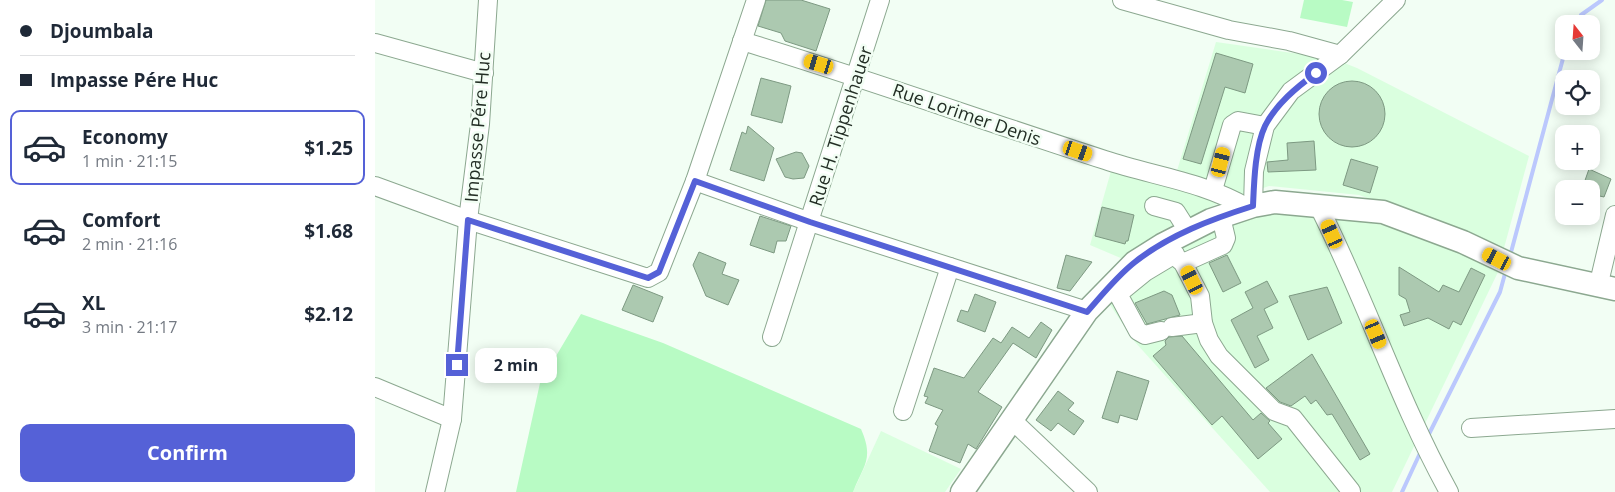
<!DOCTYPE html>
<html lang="en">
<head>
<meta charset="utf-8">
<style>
	body { margin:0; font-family:"Open Sans",sans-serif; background:#f2f2f3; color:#1f2937; height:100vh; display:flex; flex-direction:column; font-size:19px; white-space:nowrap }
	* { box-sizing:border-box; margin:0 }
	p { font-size:16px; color:#747a83 }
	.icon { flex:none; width:28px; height:28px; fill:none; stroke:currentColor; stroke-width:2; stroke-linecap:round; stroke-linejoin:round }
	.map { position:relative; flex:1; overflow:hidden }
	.panel { display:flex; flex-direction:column; background:#fff; width:375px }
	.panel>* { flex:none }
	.hud { display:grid; align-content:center; height:110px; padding:0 20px; background:#fff }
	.needle { width:32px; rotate:343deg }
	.buttons { position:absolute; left:1180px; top:15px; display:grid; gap:10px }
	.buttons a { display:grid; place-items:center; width:45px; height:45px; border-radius:10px; background:#fff; box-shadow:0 2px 12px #0003; font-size:25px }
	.end { position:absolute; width:22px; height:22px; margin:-11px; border:6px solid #5561d7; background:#fff; box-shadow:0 0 0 2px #fff }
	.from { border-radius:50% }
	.bubble { position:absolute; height:35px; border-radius:10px; background:#fff; box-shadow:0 2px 12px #0003; font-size:16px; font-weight:700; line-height:35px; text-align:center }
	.car { position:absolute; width:15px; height:30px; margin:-15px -8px; border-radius:6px; box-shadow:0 0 4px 1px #0007; background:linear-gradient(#f5c518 24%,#345 0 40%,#f5c518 0 76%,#345 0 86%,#f5c518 0) }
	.hud b { display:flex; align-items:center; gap:18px; height:48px; font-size:19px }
	.hud b+b { border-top:1px solid #e0e1e3 }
	.hud i { width:12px; height:12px; background:#1f2937 }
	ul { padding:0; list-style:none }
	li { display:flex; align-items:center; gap:15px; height:75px; margin:0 10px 8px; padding:0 10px; border:2px solid transparent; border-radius:10px }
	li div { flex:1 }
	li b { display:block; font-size:19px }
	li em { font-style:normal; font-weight:700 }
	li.current { border-color:#5561d7 }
	li>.icon { width:45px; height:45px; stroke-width:1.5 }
	.button { display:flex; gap:10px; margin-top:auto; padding:10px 20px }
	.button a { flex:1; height:58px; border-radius:10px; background:#5561d7; color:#fff; font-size:20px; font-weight:700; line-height:58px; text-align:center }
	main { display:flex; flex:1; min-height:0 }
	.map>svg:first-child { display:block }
	.built { fill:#daffdf }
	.green { fill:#b8fbc4 }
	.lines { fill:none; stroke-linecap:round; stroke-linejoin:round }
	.stream { stroke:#bbc8fd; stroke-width:4 }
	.building { fill:#acc9b0; stroke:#7d9982 }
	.minor-casing { stroke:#8ca890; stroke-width:20 }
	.major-casing { stroke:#8ca890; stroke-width:25 }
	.minor { stroke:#fff; stroke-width:18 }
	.major { stroke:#fff; stroke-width:22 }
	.route { stroke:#5561d7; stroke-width:6 }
	.labels { text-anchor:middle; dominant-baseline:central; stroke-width:5; stroke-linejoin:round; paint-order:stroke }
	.street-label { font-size:18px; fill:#232e25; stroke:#f2fef4 }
</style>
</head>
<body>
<main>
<section class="panel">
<div class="hud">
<b><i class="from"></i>Djoumbala</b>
<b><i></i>Impasse Pére Huc</b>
</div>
<ul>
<li class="current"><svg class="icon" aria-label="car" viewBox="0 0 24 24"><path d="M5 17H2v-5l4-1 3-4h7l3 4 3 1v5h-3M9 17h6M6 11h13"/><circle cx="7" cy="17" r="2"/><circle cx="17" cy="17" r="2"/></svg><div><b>Economy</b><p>1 min · 21:15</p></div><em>$1.25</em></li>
<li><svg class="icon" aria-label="car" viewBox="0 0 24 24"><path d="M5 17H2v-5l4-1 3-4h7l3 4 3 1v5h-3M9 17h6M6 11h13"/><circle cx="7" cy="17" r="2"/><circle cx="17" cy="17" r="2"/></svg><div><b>Comfort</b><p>2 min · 21:16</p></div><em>$1.68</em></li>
<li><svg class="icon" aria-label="car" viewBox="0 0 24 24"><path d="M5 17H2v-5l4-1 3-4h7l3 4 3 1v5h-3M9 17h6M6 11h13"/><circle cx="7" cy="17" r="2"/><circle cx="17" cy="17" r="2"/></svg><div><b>XL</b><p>3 min · 21:17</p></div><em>$2.12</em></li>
</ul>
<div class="button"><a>Confirm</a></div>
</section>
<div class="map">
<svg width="1240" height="492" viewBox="0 0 1240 492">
	<rect width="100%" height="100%" fill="#f2fef4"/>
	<!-- built -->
	<g class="built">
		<path d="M841 42 959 59 982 68 1154 156 1129 248 984 195 894 186 842 204 784 232 748 259 715 245 740 157 801 174Z"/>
		<path d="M878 209 977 216 1058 240 1124 270 1017 492H895L760 342 731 299 782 257Z"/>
		<path d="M506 431 586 469 570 492H478Z"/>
	</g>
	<!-- green -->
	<g class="green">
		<path d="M929 0H967L978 2 972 27 925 18Z"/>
		<path d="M206 314 288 343 486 429C499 459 489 464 478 492H141L165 383Z"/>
	</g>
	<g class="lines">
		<!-- stream -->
		<g class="stream">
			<path d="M1202 24 1206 15 1227 0"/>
			<path d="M1135 256 1190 51"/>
			<path d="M1052 438 1125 292 1131 270"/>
			<path d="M1027 492 1046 451"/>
		</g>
	</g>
	<!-- building -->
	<g class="building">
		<path d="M391 0H426L455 9 441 51 410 41 406 33 383 26Z"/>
		<path d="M841 53 878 64 870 93 850 87 826 164 808 159Z"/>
		<path d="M386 78 416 86 407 123 376 115Z"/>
		<circle cx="977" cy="114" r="33"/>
		<path d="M373 126 399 148 389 181 355 170 367 132 371 134Z"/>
		<path d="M939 141 941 170 893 172 892 162 913 160 912 143Z"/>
		<path d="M421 152 427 153 434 166 429 178 418 179 410 177 401 159Z"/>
		<path d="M976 159 1003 167 995 193 968 185Z"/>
		<path d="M1214 169 1236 179 1229 197 1216 194V189H1207Z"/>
		<path d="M727 207 759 215 753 241H751L750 244 720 236Z"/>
		<path d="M385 216 416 226 411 241H402L399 253 375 245Z"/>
		<path d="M324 252 351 263 347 274 364 280 353 305 331 296 318 265Z"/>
		<path d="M691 255 717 262 695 291 682 288Z"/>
		<path d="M852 255 866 283 848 292 834 263Z"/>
		<path d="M1024 267 1064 292 1068 285 1084 292 1096 268 1110 275 1086 325 1078 321 1074 329 1053 318 1029 326 1025 315 1035 312 1031 299 1024 295Z"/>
		<path d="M892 281 903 302 889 309 898 328 882 336 894 360 880 368 856 320 878 308 870 292Z"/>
		<path d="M258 285 288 297 278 322 247 310Z"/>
		<path d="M952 287 967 323 933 340 914 296Z"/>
		<path d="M789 291 797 295 805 315 772 324 760 303Z"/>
		<path d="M600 294 621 302 610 332 582 321 586 310 593 312Z"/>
		<path d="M666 322 677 330 661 358 638 343 603 392 627 407 601 449 593 444 585 463 554 451 563 426 560 424 568 410 550 403 553 397 549 396 559 368 589 378 618 338 626 343 637 327 654 338Z"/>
		<path d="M807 336 878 420 886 413 895 421 893 423 907 439 883 459 847 416 837 425 778 356 791 345 790 341 794 337Z"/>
		<path d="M937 354 995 454 985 460 957 414 952 415 941 400 936 404 930 396 916 406 905 402 891 388Z"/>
		<path d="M742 371 774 381 762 420 745 415 743 423 727 418Z"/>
		<path d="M683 391 699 403 693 410 709 421 699 435 683 423 676 431 661 420Z"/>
	</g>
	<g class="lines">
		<defs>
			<g id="minor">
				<path d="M747 0 854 30 914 41 965 55"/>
				<path d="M367 41C489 78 609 121 730 160 778 176 829 182 873 208"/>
				<path d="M0 43 109 73"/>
				<path d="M320 181 435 222 712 311"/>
				<path d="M0 186 93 220 273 278 284 272 320 181 381 0"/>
				<path d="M838 190 857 125 863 121 890 126"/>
				<path d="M943 205C991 299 1023 400 1074 492"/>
				<path d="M779 206 801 212 813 231"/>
				<path d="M878 206 879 171 890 126 916 91 965 55 1021 0"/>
				<path d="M787 245 808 263 825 296 828 323 834 340 844 356 899 411 918 418 976 491"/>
				<path d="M808 263 848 245 851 238 846 217"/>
				<path d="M1223 287 1240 215"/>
				<path d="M797 327 828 323"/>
				<path d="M786 331 770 335 763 331 743 294 770 272 800 254"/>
				<path d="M397 337 505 0"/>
				<path d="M0 387 77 419"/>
				<path d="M528 411 575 267"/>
				<path d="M637 420 713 492"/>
				<path d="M1096 428 1240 419"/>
				<path d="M60 492 77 419 93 220 105 124 113 0"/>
			</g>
			<path id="major" d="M587 492 712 311 760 262 787 245 836 220 878 206 900 202 1008 212 1088 242 1143 268 1240 289"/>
		</defs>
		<!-- minor casing -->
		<use href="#minor" class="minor-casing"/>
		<!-- major casing -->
		<use href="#major" class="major-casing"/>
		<!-- minor -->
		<use href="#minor" class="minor"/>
		<!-- major -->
		<use href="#major" class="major"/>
	</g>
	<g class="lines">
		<!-- route -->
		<path class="route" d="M82 365 93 220 273 278 284 272 320 181 435 222 712 312C727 295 742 276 760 262 794 235 837 219 878 206 879 183 880 147 890 126 901 104 922 87 941 73"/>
	</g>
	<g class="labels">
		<!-- street labels -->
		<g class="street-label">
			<text transform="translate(592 114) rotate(19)">Rue Lorimer Denis</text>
			<text transform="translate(465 126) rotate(-72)">Rue H. Tippenhauer</text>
			<text transform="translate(102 127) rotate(-85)">Impasse Pére Huc</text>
		</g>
	</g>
</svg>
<div class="buttons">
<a><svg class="needle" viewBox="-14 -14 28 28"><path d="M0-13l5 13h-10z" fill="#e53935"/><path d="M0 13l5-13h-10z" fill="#747a83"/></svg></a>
<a><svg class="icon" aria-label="locate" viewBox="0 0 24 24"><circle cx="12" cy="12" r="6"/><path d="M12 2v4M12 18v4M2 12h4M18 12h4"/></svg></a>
<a>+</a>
<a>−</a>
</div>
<i class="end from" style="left:941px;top:73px"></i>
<i class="end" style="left:82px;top:365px"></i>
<div class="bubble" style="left:100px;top:348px;width:82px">2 min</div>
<i class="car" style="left:444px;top:64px;rotate:287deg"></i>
<i class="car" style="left:703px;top:151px;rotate:109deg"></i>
<i class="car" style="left:846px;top:162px;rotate:14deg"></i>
<i class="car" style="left:957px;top:234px;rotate:336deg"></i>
<i class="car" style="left:1122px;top:259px;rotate:297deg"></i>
<i class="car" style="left:817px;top:280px;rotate:334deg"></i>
<i class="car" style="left:1001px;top:334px;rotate:157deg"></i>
</div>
</main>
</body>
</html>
